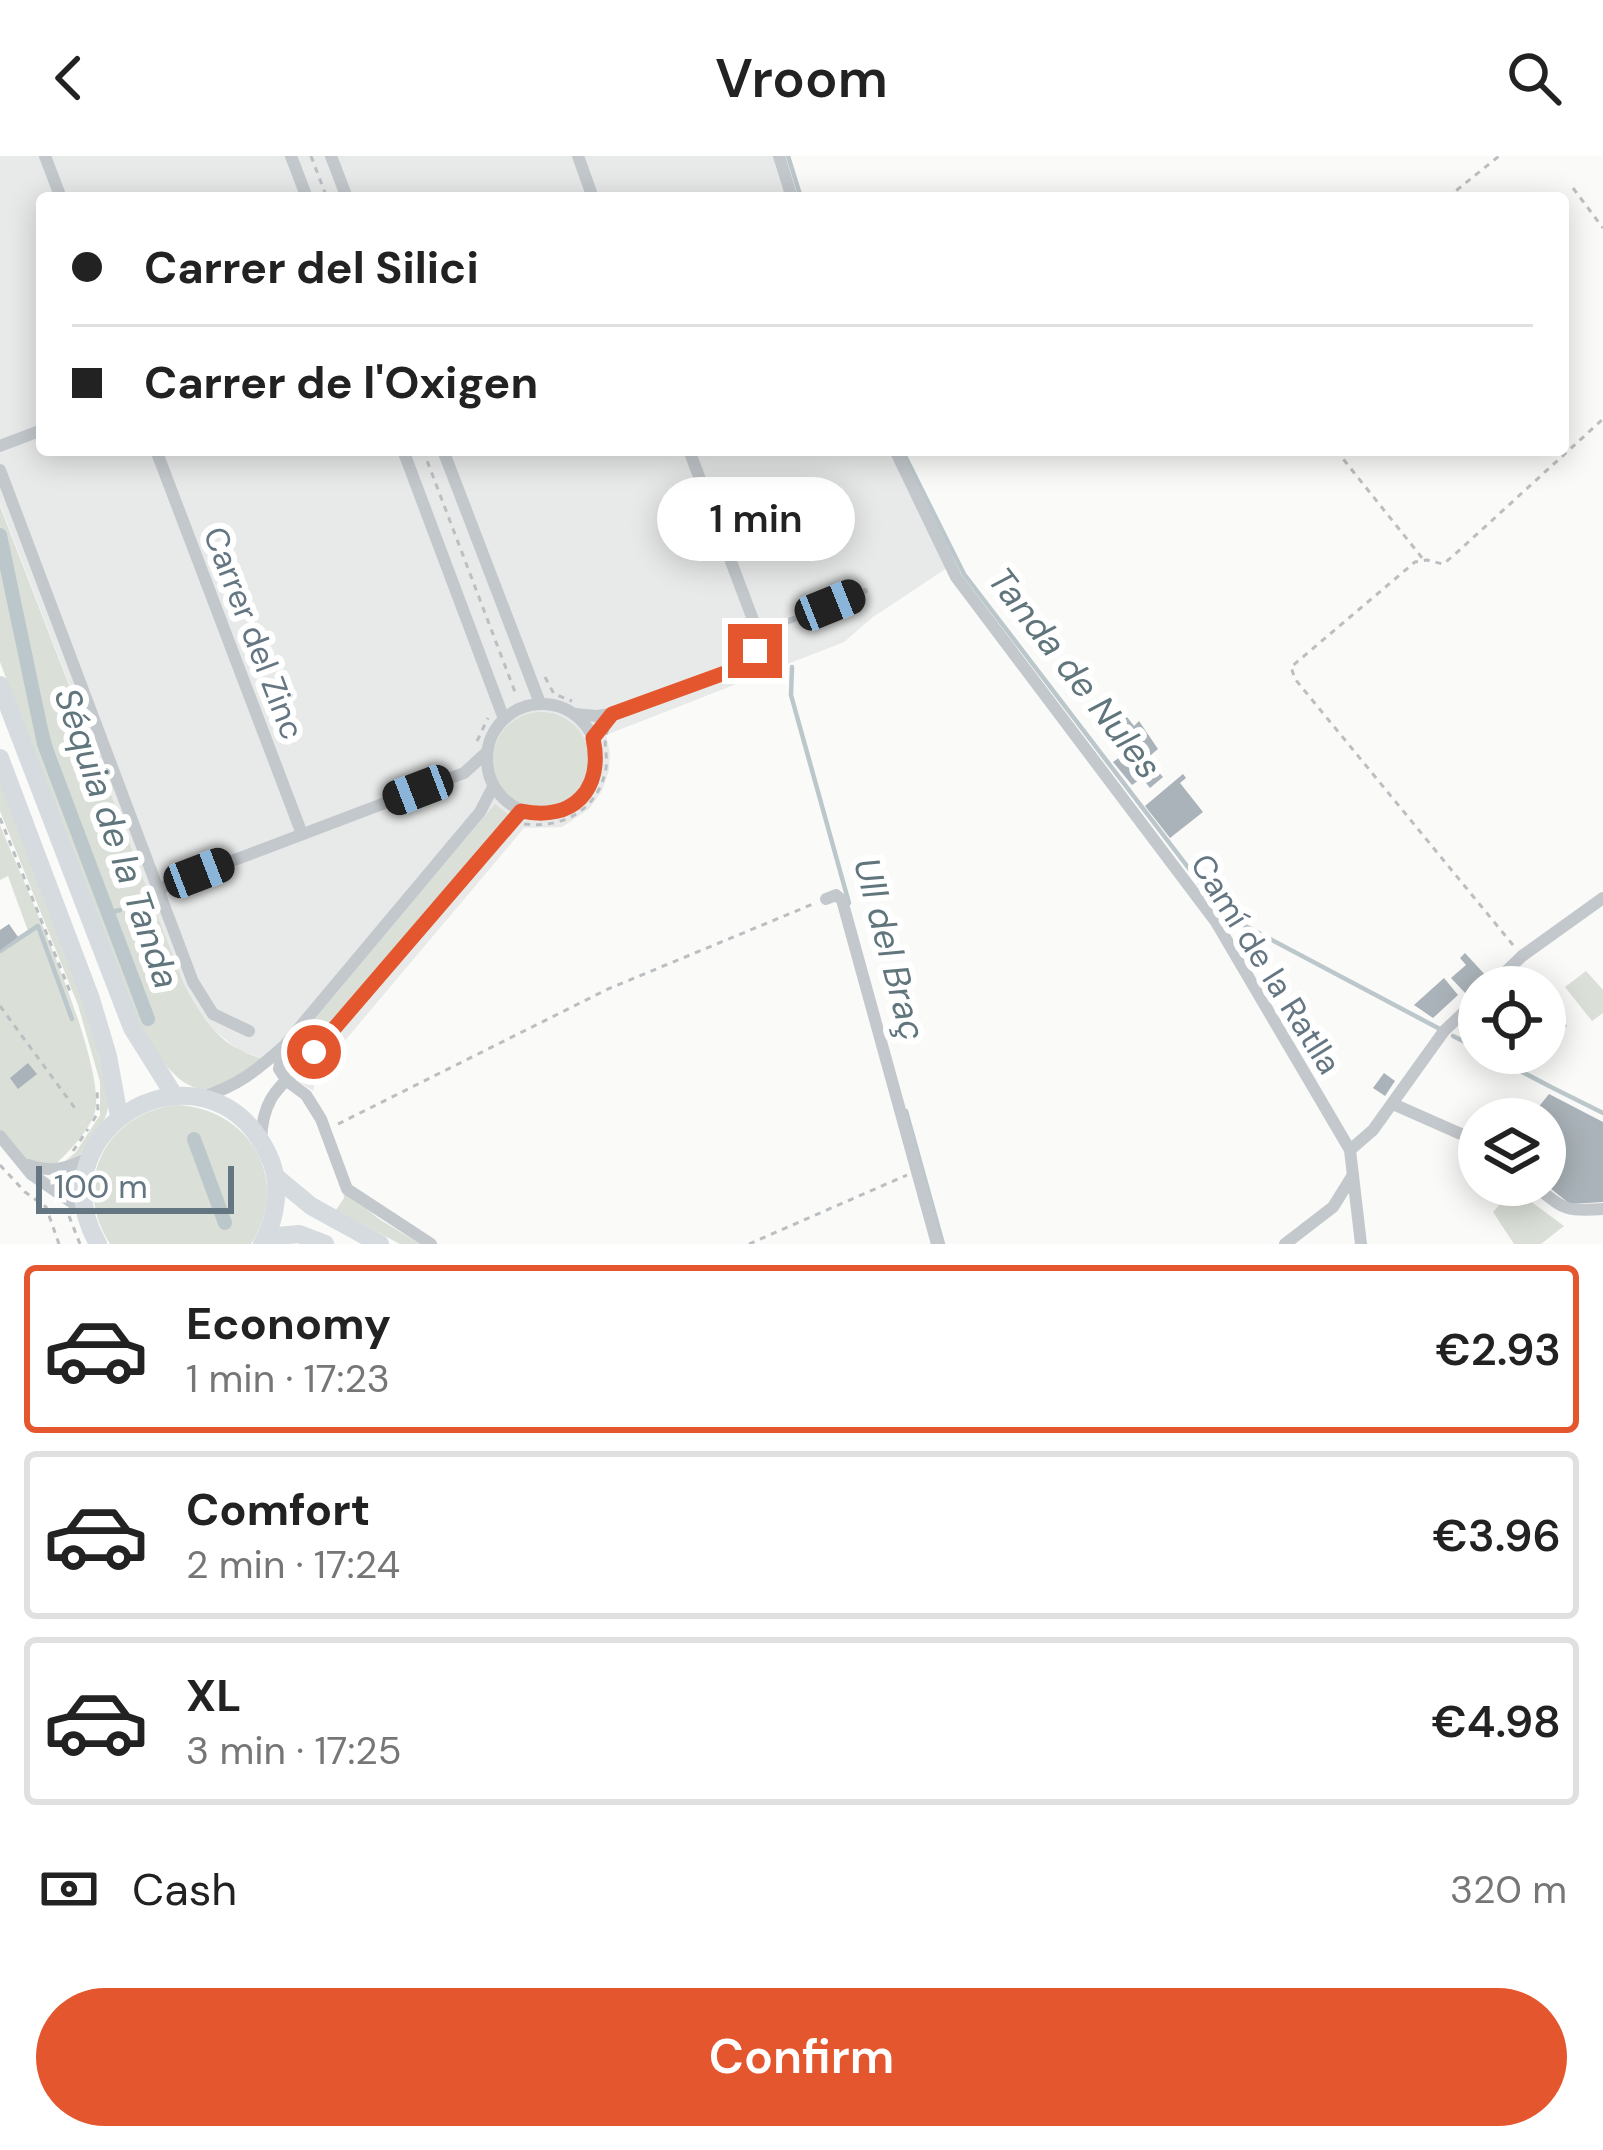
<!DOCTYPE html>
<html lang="en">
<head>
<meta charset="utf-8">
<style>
	body { margin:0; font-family:"DM Sans",sans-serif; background:#f2f2f2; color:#222; height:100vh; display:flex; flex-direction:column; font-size:45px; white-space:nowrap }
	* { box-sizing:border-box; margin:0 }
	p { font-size:39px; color:#767676 }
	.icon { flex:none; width:66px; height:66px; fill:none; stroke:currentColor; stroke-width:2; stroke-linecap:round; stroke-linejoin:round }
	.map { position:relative; height:1088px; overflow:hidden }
	.drawer { display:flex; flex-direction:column; background:#fff; flex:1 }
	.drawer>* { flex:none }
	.banner { position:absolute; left:36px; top:36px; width:1533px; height:264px; border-radius:12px; box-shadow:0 6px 30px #0003; display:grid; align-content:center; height:264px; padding:0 36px; background:#fff }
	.buttons { position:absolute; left:1458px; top:810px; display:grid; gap:24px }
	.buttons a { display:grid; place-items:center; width:108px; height:108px; border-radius:50%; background:#fff; box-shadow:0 6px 30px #0003; font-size:60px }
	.scale { position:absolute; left:36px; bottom:30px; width:198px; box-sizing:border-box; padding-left:12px; border:6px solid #657683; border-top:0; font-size:33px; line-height:42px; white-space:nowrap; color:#657683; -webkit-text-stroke:9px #fff; paint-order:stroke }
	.end { position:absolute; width:54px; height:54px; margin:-27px; border:15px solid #e4572e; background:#fff; box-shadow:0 0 0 6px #fff }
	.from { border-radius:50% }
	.bubble { position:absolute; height:84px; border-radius:42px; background:#fff; box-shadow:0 6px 30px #0003; font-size:39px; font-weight:600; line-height:84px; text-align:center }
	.car { position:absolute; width:36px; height:72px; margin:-36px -18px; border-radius:15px; box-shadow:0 0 9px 3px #0007; background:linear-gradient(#222 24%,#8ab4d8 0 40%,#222 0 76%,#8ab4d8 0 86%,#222 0) }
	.banner b { display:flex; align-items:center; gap:42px; height:114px; font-size:45px }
	.banner b+b { border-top:3px solid #e0e0e0 }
	.banner i { width:30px; height:30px; background:#222 }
	ul { padding:21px 0 0; list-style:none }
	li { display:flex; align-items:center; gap:36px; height:168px; margin:0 24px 18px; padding:0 12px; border:6px solid #e0e0e0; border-radius:12px }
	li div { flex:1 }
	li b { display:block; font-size:45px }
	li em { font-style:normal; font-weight:600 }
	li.selected { border-color:#e4572e }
	li>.icon { width:108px; height:108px; stroke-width:1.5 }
	.pay { display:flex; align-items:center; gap:30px; height:132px; padding:0 36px; font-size:45px }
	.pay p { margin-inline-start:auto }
	.primary-button { display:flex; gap:24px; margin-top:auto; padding:24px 36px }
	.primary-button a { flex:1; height:138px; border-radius:72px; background:#e4572e; color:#fff; font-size:48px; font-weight:600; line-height:138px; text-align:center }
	header { display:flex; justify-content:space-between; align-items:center; height:156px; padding:0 36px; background:#fff; font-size:54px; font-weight:600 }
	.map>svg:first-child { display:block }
	.built { fill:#e8e9e9 }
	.green { fill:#dadfd7 }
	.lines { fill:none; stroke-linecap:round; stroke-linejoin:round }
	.stream { stroke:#bbc7cb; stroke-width:4.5 }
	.canal { stroke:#bbc7cb; stroke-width:14 }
	.building { fill:#aab3b9 }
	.path { stroke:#bbbfc2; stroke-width:3; stroke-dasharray:6 6; stroke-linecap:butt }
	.service { stroke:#c3c8cc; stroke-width:6 }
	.minor { stroke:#c3c8cc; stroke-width:12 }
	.primary { stroke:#d6dbdf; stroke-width:18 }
	.route { stroke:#e4572e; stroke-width:15 }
	.labels { text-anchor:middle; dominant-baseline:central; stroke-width:12; stroke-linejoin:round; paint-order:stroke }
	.street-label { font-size:33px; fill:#657683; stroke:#fff }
	.water-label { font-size:36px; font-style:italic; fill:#60757c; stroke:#fff }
</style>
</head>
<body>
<header><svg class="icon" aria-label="back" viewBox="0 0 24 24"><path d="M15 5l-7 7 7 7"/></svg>Vroom<svg class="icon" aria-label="search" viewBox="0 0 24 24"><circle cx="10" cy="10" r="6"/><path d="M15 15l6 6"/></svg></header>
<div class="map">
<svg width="1603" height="1088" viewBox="0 0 1603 1088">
	<rect width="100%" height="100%" fill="#fafaf8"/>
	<!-- built -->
	<path class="built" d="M0 0H774L786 42H42V294H889L947 412 873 461 844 486 606 579 610 597 609 614 602 635 589 653 562 671 524 672 316 919 313 935 265 903 240 895 206 868 184 828 0 348Z"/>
	<!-- green -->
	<g class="green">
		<path d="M0 350 184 828C205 867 220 891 264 903 199 961 175 928 137 867L0 506Z"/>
		<circle cx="541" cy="604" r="48"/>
		<path d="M0 621 91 863 109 949C104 971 87 1002 63 1007L76 996 100 959V926L78 849 0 655Z"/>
		<path d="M495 648 509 659 313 890 301 879Z"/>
		<path d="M0 669C21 721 111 914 94 959 86 979 68 996 54 1010L25 1004 0 975V795L28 775 8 720 0 724Z"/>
		<path d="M1586 815 1603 834V857L1592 865 1565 831Z"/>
		<path d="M174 949C248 950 293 1024 251 1088H110C71 1028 104 960 174 949Z"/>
		<path d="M1514 1033 1564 1070 1541 1088H1514L1493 1056Z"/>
		<path d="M343 1034 379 1063 420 1088H400L336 1054 344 1042Z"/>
	</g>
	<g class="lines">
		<!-- stream -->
		<g class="stream">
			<path d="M788 0 801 42"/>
			<path d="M902 294 964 418 1216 748 1228 759"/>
			<path d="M3 390H7L36 538 51 593 112 756 120 754"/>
			<path d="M792 511 791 539 849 747"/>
			<path d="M1234 764 1438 872"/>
			<path d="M0 795 38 770 72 863"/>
			<path d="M1453 880 1479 893"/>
			<path d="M1486 897 1551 931"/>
			<path d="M1553 932 1603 957"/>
			<path d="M906 955 943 1088"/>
		</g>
		<!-- canal -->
		<g class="canal">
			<path d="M0 379 44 588 148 863"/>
			<path d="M194 983 225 1067"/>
		</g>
	</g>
	<!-- building -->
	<g class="building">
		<path d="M1127 561 1134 570 1139 565 1158 593 1140 608 1147 617 1154 611 1163 621 1150 632 1142 622 1132 629 1113 606 1120 601 1103 578Z"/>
		<path d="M1183 618 1186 622 1180 627 1203 656 1170 682 1145 650Z"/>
		<path d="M9 768 18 781 0 794V774Z"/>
		<path d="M1465 797 1488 822 1468 840 1451 822 1466 809 1460 802Z"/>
		<path d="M1444 822 1458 839 1433 862 1414 849Z"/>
		<path d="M1556 855 1567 870 1551 882 1545 874V860Z"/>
		<path d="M28 907 37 918 18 933 10 922Z"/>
		<path d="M1384 917 1395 925 1385 940 1373 932Z"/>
		<path d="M1549 938 1603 966V1046L1570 1048 1545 1028V963H1529Z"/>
	</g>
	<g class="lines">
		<!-- path -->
		<g class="path">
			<path d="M311 0 327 42"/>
			<path d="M1573 32 1603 72"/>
			<path d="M1447 42 1499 0"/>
			<path d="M423 294 515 536"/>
			<path d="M1336 294 1423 403"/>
			<path d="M545 521 554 538 572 545"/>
			<path d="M477 585 488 562"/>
			<path d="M0 662 71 838"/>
			<path d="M524 668C562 673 599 654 606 612 608 597 602 586 608 573"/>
			<path d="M1513 789 1295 523 1291 511 1415 406 1427 404 1443 408 1453 400 1603 263"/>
			<path d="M0 850 77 955"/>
			<path d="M93 965 98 956 97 934"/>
			<path d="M338 968 608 833 813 748"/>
			<path d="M73 995 88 973"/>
			<path d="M0 1009 25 1036 46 1051 59 1088"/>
			<path d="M69 1060 80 1088"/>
			<path d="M749 1088 907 1019"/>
		</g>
		<!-- service -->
		<path class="service" d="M758 477 865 435"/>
		<!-- minor -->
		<g class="minor">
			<path d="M45 0 61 42"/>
			<path d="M291 0 307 42"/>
			<path d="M331 0 347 42"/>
			<path d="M578 0 593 42"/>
			<path d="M779 0 792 42"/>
			<path d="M0 290 42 274"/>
			<path d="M156 294 302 678"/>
			<path d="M403 294 504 563"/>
			<path d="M443 294 540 547"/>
			<path d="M895 294 956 421 1216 766 1350 994 1361 1088"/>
			<path d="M0 314 193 826 213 858 249 875"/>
			<circle cx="542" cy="603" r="55"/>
			<path d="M575 558 596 560 612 558 733 514 755 495 758 477 689 294"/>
			<path d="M158 733 464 617 486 597"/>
			<path d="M826 743 836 739 842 744 937 1088"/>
			<path d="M1490 831 1522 800 1603 742"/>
			<path d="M284 892 279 913 287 925 306 939 321 963 347 1033 431 1088"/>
			<path d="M203 941C239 929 256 915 284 890L480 656 493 631"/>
			<path d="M1393 948 1479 986"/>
			<path d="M0 980 31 1018 83 1054"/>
			<path d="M261 984C263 938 280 932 310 901L521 655"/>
			<path d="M1350 994 1373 974 1444 875 1479 842"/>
			<path d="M28 1009C50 1017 69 1013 89 1001"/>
			<path d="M1534 1029C1564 1053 1564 1056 1603 1053"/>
			<path d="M1285 1088 1333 1051 1353 1019"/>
		</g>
		<!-- primary -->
		<g class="primary">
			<path d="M0 529 132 872 174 939"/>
			<path d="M0 602 91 843 108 900 119 960"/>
			<path d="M276 1021 311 1050 380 1088"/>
			<path d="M267 1081 299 1078 325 1088"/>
			<path d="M98 1088C31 969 208 874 268 998 282 1026 277 1062 262 1088"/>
		</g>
	</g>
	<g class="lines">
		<!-- route -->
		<path class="route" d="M314 896 521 655C573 666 604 634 593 582L612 558 733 514 755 495"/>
	</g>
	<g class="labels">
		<!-- street labels -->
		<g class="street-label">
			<text transform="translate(254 477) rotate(69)">Carrer del Zinc</text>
			<text transform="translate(1266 808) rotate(58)">Camí de la Ratlla</text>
		</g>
		<!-- water labels -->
		<g class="water-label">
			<text transform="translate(1075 517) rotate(52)">Tanda de Nules</text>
			<text transform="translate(117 682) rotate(71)">Séquia de la Tanda</text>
			<text transform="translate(890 793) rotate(75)">Ull del Braç</text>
		</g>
	</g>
</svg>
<div class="buttons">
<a><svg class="icon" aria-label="locate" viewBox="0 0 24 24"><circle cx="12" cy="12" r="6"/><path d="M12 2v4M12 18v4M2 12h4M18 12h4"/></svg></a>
<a><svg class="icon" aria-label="layers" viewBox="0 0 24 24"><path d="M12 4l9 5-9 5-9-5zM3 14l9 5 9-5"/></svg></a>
</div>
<div class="scale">100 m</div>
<i class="end from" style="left:314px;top:896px"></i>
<i class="end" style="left:755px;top:495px"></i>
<div class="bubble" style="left:657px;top:321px;width:198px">1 min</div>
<i class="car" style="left:830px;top:449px;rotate:68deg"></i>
<i class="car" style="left:418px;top:634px;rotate:249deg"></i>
<i class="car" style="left:199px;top:717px;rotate:69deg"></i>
<div class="banner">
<b><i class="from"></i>Carrer del Silici</b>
<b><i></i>Carrer de l'Oxigen</b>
</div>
</div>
<section class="drawer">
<ul>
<li class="selected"><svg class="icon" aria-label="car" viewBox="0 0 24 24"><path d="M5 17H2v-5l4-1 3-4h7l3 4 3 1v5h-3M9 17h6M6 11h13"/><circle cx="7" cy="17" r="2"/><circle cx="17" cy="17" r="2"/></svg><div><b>Economy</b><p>1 min · 17:23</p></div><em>€2.93</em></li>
<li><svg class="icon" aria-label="car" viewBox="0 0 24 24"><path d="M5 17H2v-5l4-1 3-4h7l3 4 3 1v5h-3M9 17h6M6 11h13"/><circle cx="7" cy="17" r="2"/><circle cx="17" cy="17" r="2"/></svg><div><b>Comfort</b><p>2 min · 17:24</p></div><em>€3.96</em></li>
<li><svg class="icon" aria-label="car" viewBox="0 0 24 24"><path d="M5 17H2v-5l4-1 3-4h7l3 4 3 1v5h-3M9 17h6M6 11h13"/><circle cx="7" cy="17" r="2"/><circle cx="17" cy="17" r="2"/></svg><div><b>XL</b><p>3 min · 17:25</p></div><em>€4.98</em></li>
</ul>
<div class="pay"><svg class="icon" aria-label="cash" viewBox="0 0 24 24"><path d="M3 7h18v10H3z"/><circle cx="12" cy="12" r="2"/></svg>Cash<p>320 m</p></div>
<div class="primary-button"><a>Confirm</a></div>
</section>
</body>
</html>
